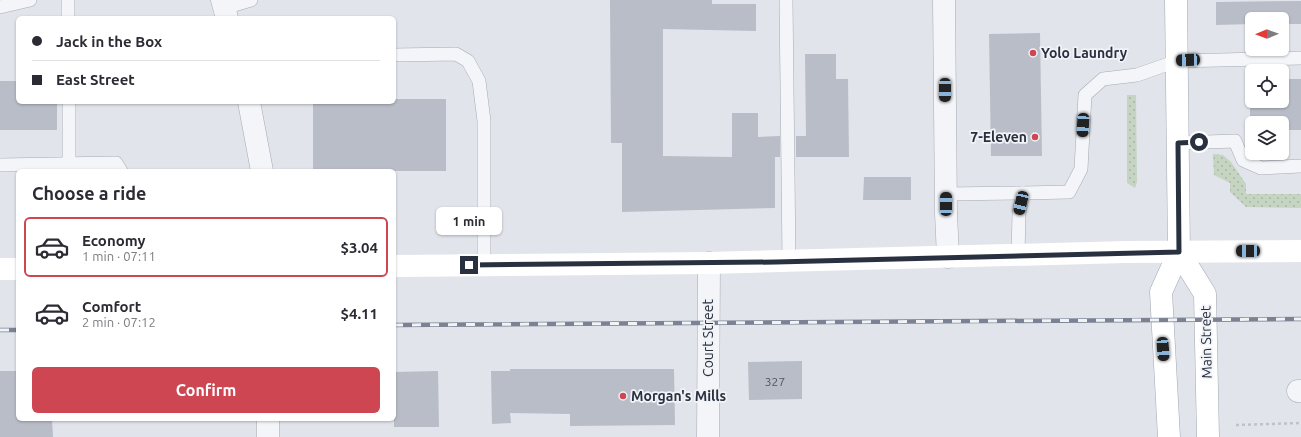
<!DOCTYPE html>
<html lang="en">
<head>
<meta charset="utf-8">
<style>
	body { margin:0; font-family:Ubuntu,sans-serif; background:#f7f7f7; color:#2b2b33; height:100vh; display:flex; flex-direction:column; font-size:15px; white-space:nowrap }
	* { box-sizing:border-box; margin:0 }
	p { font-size:13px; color:#7c7c81 }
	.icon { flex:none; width:22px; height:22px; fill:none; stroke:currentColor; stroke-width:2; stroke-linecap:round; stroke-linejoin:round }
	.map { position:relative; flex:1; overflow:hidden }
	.details { position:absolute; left:16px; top:169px; width:380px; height:252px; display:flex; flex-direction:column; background:#fff; border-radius:6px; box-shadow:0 1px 3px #0004 }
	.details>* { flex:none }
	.banner { position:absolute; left:16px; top:16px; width:380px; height:88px; border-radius:6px; box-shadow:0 1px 3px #0004; display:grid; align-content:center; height:88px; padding:0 16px; background:#fff }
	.needle { width:26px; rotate:269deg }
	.tools { position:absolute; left:1245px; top:12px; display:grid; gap:8px }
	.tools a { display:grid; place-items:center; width:44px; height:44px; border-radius:6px; background:#fff; box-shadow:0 1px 3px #0004; font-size:20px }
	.end { position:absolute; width:18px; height:18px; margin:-9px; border:5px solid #293141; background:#fff; box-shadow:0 0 0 2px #fff }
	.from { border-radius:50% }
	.bubble { position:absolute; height:28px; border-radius:6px; background:#fff; box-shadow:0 1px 3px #0004; font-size:13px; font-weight:600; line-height:28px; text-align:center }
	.car { position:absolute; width:12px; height:24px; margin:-12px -6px; border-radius:5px; box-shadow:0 0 3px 1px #0007; background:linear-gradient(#222 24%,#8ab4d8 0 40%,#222 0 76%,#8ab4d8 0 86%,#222 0) }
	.banner b { display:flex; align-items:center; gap:14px; height:38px; font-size:15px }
	.banner b+b { border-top:1px solid #e1e1e2 }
	.banner i { width:10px; height:10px; background:#2b2b33 }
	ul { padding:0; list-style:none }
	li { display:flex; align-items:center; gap:12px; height:60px; margin:0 8px 6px; padding:0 8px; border:2px solid transparent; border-radius:6px }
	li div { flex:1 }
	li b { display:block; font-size:15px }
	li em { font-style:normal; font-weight:600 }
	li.active { border-color:#cf4653 }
	li>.icon { width:36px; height:36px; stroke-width:1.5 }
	h2 { padding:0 16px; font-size:18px; line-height:48px }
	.cta { display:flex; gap:8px; margin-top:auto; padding:8px 16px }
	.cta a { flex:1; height:46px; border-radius:6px; background:#cf4653; color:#fff; font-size:16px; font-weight:600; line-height:46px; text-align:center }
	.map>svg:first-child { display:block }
	.grass { fill:url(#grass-dots) }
	.building { fill:#b8bdc7 }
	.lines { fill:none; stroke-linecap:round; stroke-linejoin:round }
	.service-casing { stroke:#a6abb4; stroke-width:14 }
	.minor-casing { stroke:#a6abb4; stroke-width:23 }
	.tertiary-casing { stroke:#a6abb4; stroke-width:23 }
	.primary-casing { stroke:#a0a7b5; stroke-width:23 }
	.path { stroke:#bfc2c8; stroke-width:2.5; stroke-dasharray:3 3; stroke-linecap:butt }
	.service { stroke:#f4f5f8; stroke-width:13 }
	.minor { stroke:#f4f5f8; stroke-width:22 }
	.tertiary { stroke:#f4f5f8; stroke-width:22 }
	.secondary { stroke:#fff; stroke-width:22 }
	.primary { stroke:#fff; stroke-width:22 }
	.rail-casing { stroke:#7a8293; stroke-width:4.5 }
	.rail { stroke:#f1f3f7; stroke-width:3; stroke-dasharray:9; stroke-linecap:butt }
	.route { stroke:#293141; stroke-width:5 }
	.poi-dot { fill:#cf4653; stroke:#f1f3f7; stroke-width:1.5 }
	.labels { text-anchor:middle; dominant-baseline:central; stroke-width:3.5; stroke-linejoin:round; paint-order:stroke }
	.number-label { font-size:12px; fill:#4d5462 }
	.poi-label { font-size:14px; font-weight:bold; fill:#293141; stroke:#f1f3f7; text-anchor:start }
	.street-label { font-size:14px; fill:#293141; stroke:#f1f3f7 }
</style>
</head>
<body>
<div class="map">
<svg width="1301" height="437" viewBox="0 0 1301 437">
	<defs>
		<pattern id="grass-dots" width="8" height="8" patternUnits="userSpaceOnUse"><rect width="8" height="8" fill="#c6d4c2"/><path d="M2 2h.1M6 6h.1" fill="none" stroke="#aab6a8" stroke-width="1.8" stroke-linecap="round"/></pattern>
	</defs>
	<rect width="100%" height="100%" fill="#e1e4ea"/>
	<!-- grass -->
	<g class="grass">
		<path d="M1127 95H1136L1137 182 1135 188 1127 183Z"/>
		<path d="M1213 154 1223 155 1231 162 1246 184V194H1301V208L1246 207 1230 192V183L1214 175Z"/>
	</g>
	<!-- building -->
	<g class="building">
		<path d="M610 0H712V4H756V31L663 29V156L732 157V113H758V137L780 136V157H775V208L622 212V143H611Z"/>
		<path d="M1301 1V24H1282V19H1252V24L1216 25V2Z"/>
		<path d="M1040 33 1042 156H991L989 34Z"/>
		<path d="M805 54H836V79H848L849 157H796V136H806Z"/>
		<path d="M1250 79H1252V101H1282V79H1301V130H1282V123H1252V130H1250Z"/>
		<path d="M0 81H18V102H57V130H0Z"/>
		<path d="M394 99H446V171H313V102H394Z"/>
		<path d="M864 177H911V200H863Z"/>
		<path d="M802 361V399L749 400 748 362Z"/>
		<path d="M510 369H674L675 425 570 426V414L510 413 511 423 492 424 491 371H510Z"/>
		<path d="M0 371H18V419H52L53 437H0Z"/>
		<path d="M438 371 439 427H394V372Z"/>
	</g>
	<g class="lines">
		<defs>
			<g id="service">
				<path d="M68 0V18"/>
				<path d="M786 0 789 261"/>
				<path d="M0 7 30 0"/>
				<path d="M224 8 251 0"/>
				<path d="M394 55 456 54 468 61 479 81 484 121V265"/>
				<path d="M69 102V164"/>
				<path d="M1178 143 1235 141 1243 160 1261 168 1301 166"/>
				<path d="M0 165 116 163 121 171"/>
				<path d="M946 194 1023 193"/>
				<path d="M1018 255 1019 213 1023 193 1069 192 1081 169 1085 95 1103 79 1137 75 1177 61 1301 58"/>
			</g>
			<g id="minor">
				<path d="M222 0 227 18"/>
				<path d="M944 0 946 213 948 257"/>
				<path d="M249 102 262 171"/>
				<path d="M1298 391H1301"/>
				<path d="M268 437V419"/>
			</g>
			<path id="tertiary" d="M708 437 709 263"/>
			<g id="primary">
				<path d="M1179 252 1205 294 1208 437"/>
				<path d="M1169 437 1161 292 1179 252 1176 0"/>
			</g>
		</defs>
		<!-- service casing -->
		<use href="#service" class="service-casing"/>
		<!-- minor casing -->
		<use href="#minor" class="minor-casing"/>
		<!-- tertiary casing -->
		<use href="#tertiary" class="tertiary-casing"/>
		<!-- primary casing -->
		<use href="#primary" class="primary-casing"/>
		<!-- path -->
		<path class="path" d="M1236 425 1301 423"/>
		<!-- service -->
		<use href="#service" class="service"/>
		<!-- minor -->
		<use href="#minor" class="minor"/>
		<!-- tertiary -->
		<use href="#tertiary" class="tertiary"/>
		<!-- secondary -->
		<g class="secondary">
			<path d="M394 266 709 263 1125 252 1301 251"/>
			<path d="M0 269H18"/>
		</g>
		<!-- primary -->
		<use href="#primary" class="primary"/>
		<defs>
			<g id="rail">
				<path d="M394 325 1301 319"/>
				<path d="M0 330H18"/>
			</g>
		</defs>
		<!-- rail casing -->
		<use href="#rail" class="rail-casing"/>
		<!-- rail -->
		<use href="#rail" class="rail"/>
	</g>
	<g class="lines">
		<!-- route -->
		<path class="route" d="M469 265 776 262 1179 252 1178 143 1199 142"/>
	</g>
	<!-- markers -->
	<g class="poi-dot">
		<circle cx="1033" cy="53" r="4"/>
		<circle cx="1035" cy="137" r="4"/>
		<circle cx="623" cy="396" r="4"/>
	</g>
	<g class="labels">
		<!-- number labels -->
		<g class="number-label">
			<text x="775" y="381">327</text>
		</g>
		<!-- poi labels -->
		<g class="poi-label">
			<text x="1041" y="53">Yolo Laundry</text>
			<text x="1027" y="137" text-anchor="end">7-Eleven</text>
			<text x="631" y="396">Morgan's Mills</text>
		</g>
		<!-- street labels -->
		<g class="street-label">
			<text transform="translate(708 338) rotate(-90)">Court Street</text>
			<text transform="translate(1206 342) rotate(-91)">Main Street</text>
		</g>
	</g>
</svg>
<div class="tools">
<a><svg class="needle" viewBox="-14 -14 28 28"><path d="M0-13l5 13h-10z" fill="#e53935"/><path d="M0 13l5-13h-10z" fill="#7c7c81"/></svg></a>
<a><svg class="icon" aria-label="locate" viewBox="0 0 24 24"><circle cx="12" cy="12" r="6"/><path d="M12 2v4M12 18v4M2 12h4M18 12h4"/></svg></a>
<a><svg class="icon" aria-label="layers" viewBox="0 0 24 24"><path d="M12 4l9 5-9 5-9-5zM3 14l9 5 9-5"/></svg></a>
</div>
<i class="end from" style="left:1199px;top:142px"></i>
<i class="end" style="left:469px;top:265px"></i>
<div class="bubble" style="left:436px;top:207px;width:66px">1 min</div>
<i class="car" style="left:1188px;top:60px;rotate:268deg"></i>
<i class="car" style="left:945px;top:90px;rotate:180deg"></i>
<i class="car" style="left:1083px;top:125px;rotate:183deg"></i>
<i class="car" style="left:1021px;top:203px;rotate:193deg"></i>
<i class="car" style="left:946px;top:204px;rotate:0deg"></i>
<i class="car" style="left:1248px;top:251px;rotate:270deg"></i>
<i class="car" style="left:1163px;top:349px;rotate:176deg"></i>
<div class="banner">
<b><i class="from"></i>Jack in the Box</b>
<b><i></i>East Street</b>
</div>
<section class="details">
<h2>Choose a ride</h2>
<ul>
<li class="active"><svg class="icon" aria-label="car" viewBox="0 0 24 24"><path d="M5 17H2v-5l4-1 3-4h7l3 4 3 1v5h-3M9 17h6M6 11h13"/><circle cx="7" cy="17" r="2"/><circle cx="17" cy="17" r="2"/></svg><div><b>Economy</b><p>1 min · 07:11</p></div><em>$3.04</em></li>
<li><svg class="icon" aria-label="car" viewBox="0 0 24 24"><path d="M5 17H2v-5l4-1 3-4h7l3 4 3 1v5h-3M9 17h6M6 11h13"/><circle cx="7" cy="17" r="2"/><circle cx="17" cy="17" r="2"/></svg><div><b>Comfort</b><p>2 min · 07:12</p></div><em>$4.11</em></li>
</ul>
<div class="cta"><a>Confirm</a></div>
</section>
</div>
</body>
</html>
